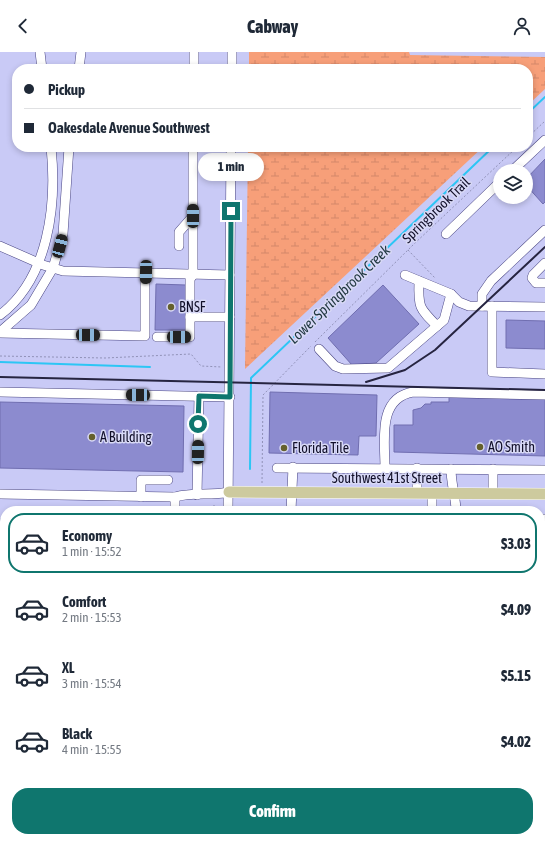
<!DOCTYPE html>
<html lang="en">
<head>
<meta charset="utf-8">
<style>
	body { margin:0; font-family:"Asap Condensed",sans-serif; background:#f6f6f7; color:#1f2937; height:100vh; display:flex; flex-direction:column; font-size:15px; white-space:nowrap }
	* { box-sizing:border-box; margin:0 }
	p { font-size:13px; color:#747a83 }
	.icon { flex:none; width:22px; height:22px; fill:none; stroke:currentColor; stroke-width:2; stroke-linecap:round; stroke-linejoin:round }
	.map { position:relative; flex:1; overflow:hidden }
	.sheet { position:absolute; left:0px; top:454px; width:545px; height:336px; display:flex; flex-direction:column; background:#fff; border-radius:16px 16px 0 0; box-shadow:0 2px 6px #0003 }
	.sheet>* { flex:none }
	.guide { position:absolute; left:12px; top:12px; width:521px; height:88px; border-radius:16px; box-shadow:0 2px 6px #0003; display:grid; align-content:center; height:88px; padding:0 12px; background:#fff }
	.fabs { position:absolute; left:493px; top:112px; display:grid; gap:8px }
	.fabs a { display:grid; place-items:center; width:40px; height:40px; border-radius:50%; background:#fff; box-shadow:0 2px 6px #0003; font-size:20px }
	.end { position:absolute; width:18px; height:18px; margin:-9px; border:5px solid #0f766e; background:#fff; box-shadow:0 0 0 2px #fff }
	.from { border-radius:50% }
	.bubble { position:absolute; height:28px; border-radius:14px; background:#fff; box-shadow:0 2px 6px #0003; font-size:13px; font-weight:800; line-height:28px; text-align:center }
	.car { position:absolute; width:12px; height:24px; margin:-12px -6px; border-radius:5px; box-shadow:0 0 3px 1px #0007; background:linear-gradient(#222 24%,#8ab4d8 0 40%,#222 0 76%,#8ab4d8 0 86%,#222 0) }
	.guide b { display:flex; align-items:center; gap:14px; height:38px; font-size:15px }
	.guide b+b { border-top:1px solid #e0e1e3 }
	.guide i { width:10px; height:10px; background:#1f2937 }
	ul { padding:7px 0 0; list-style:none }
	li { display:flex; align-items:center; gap:12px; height:60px; margin:0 8px 6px; padding:0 4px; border:2px solid transparent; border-radius:16px }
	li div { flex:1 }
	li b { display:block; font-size:15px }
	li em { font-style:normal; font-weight:800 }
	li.current { border-color:#0f766e }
	li>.icon { width:36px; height:36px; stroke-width:1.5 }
	.cta { display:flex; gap:8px; margin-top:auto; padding:8px 12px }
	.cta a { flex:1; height:46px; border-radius:16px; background:#0f766e; color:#fff; font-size:16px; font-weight:800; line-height:46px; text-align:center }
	header { display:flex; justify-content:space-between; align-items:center; height:52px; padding:0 12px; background:#fff; font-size:18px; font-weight:800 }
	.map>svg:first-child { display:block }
	.wetland { fill:url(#wetland-marsh) }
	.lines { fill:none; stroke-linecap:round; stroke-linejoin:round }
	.stream { stroke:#2cc6f5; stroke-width:2 }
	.building { fill:#8c8bcf; stroke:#706eb0 }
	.minor-casing { stroke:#484482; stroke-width:10 }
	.major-casing { stroke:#fff; stroke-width:12 }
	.path { stroke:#9192b8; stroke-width:1; stroke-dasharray:2 2; stroke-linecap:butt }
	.minor { stroke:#fff; stroke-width:9 }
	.major { stroke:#cdca9e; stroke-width:11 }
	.rail { stroke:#262440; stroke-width:2 }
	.route { stroke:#0f766e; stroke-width:5 }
	.poi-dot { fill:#65602d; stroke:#d8d9f6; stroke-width:1.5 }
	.labels { text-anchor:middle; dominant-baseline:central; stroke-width:3; stroke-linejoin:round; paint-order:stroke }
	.street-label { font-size:14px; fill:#110f29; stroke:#d8d9f6 }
	.poi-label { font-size:14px; fill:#110f29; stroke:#d8d9f6; text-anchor:start }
	.water-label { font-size:15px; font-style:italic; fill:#1f363f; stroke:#d8d9f6 }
</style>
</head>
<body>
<header><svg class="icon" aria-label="back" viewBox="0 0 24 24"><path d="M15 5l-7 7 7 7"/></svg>Cabway<svg class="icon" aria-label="person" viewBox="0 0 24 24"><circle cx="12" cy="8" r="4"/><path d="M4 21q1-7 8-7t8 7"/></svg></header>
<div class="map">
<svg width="545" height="790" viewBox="0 0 545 790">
	<defs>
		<pattern id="wetland-marsh" width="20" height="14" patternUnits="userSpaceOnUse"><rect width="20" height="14" fill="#f79f79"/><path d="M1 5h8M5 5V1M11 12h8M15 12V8" fill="none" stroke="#d38869"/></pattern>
	</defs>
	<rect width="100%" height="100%" fill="#c9caf6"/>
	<!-- wetland -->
	<g class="wetland">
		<path d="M249 0H409L410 3 545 5V37L528 53V17H249Z"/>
		<path d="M248 95H483L245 317Z"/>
	</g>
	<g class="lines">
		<!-- stream -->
		<g class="stream">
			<path d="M528 61 545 45"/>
			<path d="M0 310 150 315"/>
			<path d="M250 417 251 326 493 95"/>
			<path d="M203 459V458"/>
			<path d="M0 578 5 577"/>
		</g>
	</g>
	<!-- building -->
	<g class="building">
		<path d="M545 107V150L543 152 526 133 528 132 526 127Z"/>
		<path d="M156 232 186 233V278H155Z"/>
		<path d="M383 233 419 272 376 311 352 313 328 286Z"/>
		<path d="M506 268 545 269V297L506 296Z"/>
		<path d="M270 340 377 343 376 384H359L358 403 269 401Z"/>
		<path d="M449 345 545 347V404L394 400V373H413V358L421 356 425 352H431V350H449Z"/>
		<path d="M0 350 184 354 183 420 0 416Z"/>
		<path d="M0 467H5V533L0 532Z"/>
		<rect x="540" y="482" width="5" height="207"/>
		<path d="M0 775H5V785H34V790H0Z"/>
		<rect x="54" y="785" width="65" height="5"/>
		<rect x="149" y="785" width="48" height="5"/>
		<path d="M282 785H362V790H288Z"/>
		<rect x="385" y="785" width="21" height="5"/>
	</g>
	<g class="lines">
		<defs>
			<g id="minor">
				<path d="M40 0 42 17"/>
				<path d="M79 17 81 0"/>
				<path d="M194 17V0"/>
				<path d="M232 17V0"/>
				<path d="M512 119 545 88"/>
				<path d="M446 182 500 130"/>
				<path d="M0 194 43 213 63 219 230 223"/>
				<path d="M179 194V180L193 164"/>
				<path d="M545 211 533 223 532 226 536 231H545"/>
				<path d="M405 223 451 242 459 250 469 254 545 255"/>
				<path d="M419 229C418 255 419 256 437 274"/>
				<path d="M482 254V242L491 229 545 178"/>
				<path d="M492 254V320L545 322"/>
				<path d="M0 263C49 226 57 152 51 95"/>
				<path d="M190 265H230"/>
				<path d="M0 280 31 253 53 216 63 182 69 95"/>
				<path d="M0 281 145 284V220"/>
				<path d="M157 285H190V227L193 223V95"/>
				<path d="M319 297 335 314 343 317 388 316 444 268 451 242"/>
				<path d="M0 340 230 345"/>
				<path d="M277 416 545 418"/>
				<path d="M385 416C385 389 377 346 413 340L545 343"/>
				<path d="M417 416V441"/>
				<path d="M451 417C451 432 456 446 456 459"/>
				<path d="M432 441V459"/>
				<path d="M0 442 175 445C193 440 211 444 229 440"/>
				<path d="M493 442V417"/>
				<path d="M197 443 199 344"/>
				<path d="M141 445V428H168"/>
				<path d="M175 459V445"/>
				<path d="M228 459 231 95"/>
				<path d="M291 459 293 415"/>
				<path d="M540 467H545"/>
				<path d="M0 547H5"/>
				<path d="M0 632H5"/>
				<path d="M540 706H545"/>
				<path d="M0 714H5"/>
				<path d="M0 764H5"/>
				<path d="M264 785 270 790"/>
				<path d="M45 790V785"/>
				<path d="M127 790V785"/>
				<path d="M200 790V785"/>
				<path d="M222 790V785"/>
				<path d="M250 790 254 785"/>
				<path d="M368 790V785"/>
				<path d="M460 790V785"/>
			</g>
			<g id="major">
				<path d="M229 440 545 442"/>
				<path d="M0 734H5"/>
				<path d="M540 738H545"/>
			</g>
		</defs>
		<!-- minor casing -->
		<use href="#minor" class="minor-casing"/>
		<!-- major casing -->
		<use href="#major" class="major-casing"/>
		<!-- path -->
		<g class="path">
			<path d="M528 85 545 69"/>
			<path d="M408 198 435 226"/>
			<path d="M315 290 414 192 517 95"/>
			<path d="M0 304 105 306 191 302 201 314 222 315"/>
			<path d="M262 431 263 343 311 294"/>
			<path d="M214 459V452"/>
			<path d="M0 601 5 600"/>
		</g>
		<!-- minor -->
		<use href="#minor" class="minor"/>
		<!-- major -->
		<use href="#major" class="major"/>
		<!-- rail -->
		<g class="rail">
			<path d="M0 325 545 338"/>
			<path d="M366 330 405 318 435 298 545 195"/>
		</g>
	</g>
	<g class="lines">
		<!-- route -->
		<path class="route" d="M198 372 199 344 230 345 231 159"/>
	</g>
	<!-- markers -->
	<g class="poi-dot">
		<circle cx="171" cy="255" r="4"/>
		<circle cx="92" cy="385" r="4"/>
		<circle cx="480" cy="395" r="4"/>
		<circle cx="284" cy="396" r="4"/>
	</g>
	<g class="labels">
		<!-- street labels -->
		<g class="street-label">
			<text transform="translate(436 158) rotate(-44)">Springbrook Trail</text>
			<text x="387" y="426">Southwest 41st Street</text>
		</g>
		<!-- poi labels -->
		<g class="poi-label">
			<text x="179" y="255">BNSF</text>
			<text x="100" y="385">A Building</text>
			<text x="488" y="395">AO Smith</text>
			<text x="292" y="396">Florida Tile</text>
		</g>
		<!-- water labels -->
		<g class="water-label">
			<text transform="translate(339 242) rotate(-44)">Lower Springbrook Creek</text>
		</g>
	</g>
</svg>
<div class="fabs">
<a><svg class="icon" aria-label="layers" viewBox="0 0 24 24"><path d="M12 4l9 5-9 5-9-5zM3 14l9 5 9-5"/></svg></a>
</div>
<i class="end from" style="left:198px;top:372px"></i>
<i class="end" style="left:231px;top:159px"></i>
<div class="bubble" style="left:198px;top:101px;width:66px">1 min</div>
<i class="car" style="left:193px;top:164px;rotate:0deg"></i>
<i class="car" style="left:60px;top:194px;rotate:15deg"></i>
<i class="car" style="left:146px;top:220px;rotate:181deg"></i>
<i class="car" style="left:88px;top:283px;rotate:91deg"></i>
<i class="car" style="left:179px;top:285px;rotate:91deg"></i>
<i class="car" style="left:138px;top:343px;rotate:271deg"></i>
<i class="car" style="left:198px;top:400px;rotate:1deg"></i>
<div class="guide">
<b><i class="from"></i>Pickup</b>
<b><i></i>Oakesdale Avenue Southwest</b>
</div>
<section class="sheet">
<ul>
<li class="current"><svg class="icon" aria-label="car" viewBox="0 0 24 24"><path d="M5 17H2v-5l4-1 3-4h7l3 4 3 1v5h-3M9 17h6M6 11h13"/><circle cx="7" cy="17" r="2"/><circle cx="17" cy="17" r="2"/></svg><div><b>Economy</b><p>1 min · 15:52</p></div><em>$3.03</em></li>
<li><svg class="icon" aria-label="car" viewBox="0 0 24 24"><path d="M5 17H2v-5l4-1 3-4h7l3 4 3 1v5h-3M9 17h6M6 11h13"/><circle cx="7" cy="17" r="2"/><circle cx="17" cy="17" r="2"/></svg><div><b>Comfort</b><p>2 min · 15:53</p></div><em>$4.09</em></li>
<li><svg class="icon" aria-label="car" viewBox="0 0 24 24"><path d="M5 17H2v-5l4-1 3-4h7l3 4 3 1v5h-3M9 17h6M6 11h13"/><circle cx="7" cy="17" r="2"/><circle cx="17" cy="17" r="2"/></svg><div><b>XL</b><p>3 min · 15:54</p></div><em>$5.15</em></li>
<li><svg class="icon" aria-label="car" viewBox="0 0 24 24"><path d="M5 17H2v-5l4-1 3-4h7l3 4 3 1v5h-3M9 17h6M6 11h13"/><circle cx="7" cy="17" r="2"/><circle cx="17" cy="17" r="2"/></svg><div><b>Black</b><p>4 min · 15:55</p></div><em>$4.02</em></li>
</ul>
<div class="cta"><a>Confirm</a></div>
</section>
</div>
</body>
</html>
